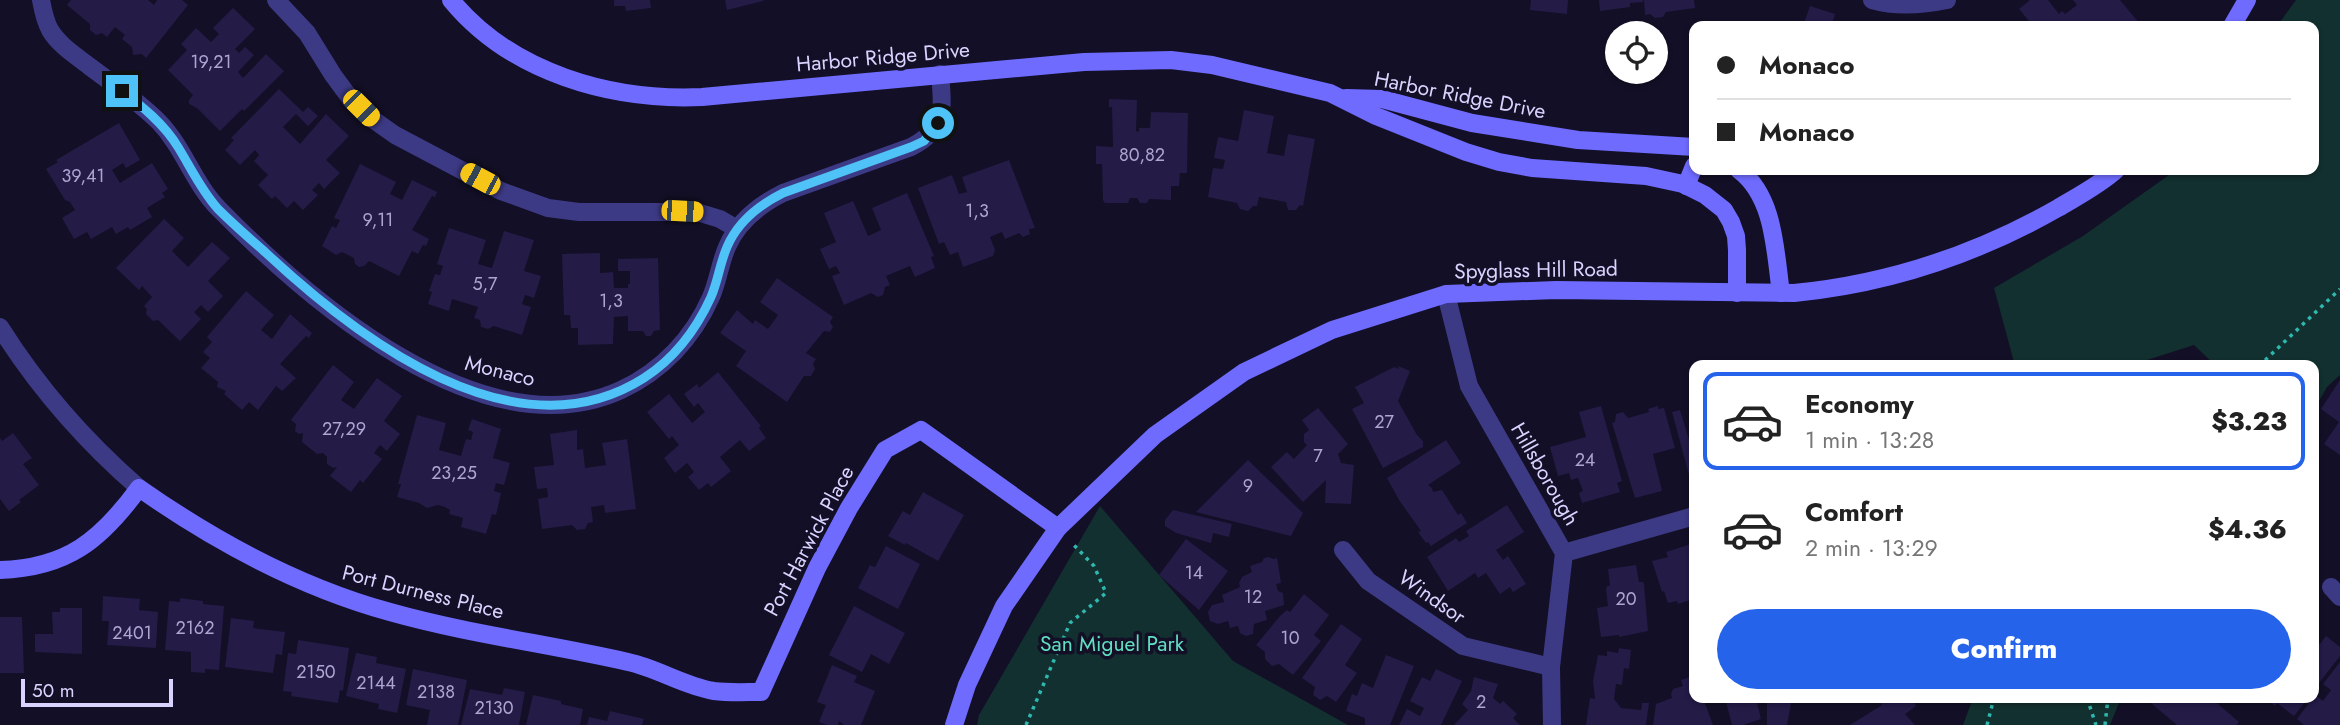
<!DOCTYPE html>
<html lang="en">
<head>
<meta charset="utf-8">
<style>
	body { margin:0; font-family:Jost,sans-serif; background:#f6f6f6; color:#222; height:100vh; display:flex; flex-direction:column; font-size:26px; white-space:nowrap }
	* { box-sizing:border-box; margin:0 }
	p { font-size:23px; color:#767676 }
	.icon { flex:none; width:38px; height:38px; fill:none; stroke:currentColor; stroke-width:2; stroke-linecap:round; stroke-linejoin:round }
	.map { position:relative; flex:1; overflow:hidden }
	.details { position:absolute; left:1689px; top:360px; width:630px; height:343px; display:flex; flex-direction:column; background:#fff; border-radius:14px; box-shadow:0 2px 5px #0004 }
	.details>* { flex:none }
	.hud { position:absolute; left:1689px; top:21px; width:630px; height:154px; border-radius:14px; box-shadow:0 2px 5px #0004; display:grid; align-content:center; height:154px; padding:0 28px; background:#fff }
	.fabs { position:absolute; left:1605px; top:21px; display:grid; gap:14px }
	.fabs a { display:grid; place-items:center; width:63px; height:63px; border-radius:50%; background:#fff; box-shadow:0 2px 5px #0004; font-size:35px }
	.scale { position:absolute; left:21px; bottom:18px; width:152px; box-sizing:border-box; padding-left:7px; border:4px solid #d9d4ff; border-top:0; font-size:19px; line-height:24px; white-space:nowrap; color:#d9d4ff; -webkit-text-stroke:5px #130f26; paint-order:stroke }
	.end { position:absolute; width:32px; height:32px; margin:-16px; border:9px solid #4fc3f7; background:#111; box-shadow:0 0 0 4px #111 }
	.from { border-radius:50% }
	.car { position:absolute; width:21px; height:42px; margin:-21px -10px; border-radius:9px; box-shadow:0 0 5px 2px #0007; background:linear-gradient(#f5c518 24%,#345 0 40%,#f5c518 0 76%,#345 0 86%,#f5c518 0) }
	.hud b { display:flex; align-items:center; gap:24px; height:66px; font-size:26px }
	.hud b+b { border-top:2px solid #e0e0e0 }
	.hud i { width:18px; height:18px; background:#222 }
	ul { padding:12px 0 0; list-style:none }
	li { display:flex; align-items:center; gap:21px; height:98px; margin:0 14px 10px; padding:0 14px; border:4px solid transparent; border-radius:14px }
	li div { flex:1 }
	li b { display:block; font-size:26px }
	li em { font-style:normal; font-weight:800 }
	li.selected { border-color:#2563eb }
	li>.icon { width:63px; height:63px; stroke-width:1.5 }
	.primary-button { display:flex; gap:14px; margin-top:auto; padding:14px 28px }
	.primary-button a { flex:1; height:80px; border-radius:42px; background:#2563eb; color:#fff; font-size:28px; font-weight:800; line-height:80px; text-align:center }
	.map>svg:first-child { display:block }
	.green { fill:#12302f }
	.building { fill:#241b47 }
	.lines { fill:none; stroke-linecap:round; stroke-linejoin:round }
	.path { stroke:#2fb8b0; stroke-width:3.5; stroke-dasharray:3.5 5; stroke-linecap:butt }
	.street { stroke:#3d3a85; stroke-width:18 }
	.secondary { stroke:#6f6bff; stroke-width:18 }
	.route { stroke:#4fc3f7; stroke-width:9 }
	.labels { text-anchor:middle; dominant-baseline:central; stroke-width:7; stroke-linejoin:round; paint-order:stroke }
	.number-label { font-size:18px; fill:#aca6d1 }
	.street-label { font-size:21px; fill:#d9d4ff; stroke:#130f26 }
	.park-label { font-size:21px; fill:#5fe0c0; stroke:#130f26 }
</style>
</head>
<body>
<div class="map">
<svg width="2340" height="725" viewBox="0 0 2340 725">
	<rect width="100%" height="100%" fill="#130f26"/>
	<!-- green -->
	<g class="green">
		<path d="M2296 0H2340V375L2327 387 2314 410V366H2216L2194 345 2128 366H2015L1994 288 2083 236 2176 170H2314V26H2277Z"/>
		<path d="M1100 506 1233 661 1348 725H977L979 715Z"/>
		<path d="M1973 698H2121L2110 725H1963Z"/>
	</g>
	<!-- building -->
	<g class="building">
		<path d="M71 0H148L154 5 157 0H182L188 5 146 58 142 54 133 55 132 47 122 39 125 35 115 27 107 37 102 33 96 35 90 30V24L67 5Z"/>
		<path d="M614 0H650L651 8 626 11 625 6H614Z"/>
		<path d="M725 0H763V1L727 10Z"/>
		<path d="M1531 0H1568L1567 14 1530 10Z"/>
		<path d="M1599 0H1643V2L1630 3V7L1600 11Z"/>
		<path d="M1644 0H1694L1695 8 1666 12 1663 17 1655 18 1650 14 1645 15Z"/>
		<path d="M2030 0H2048L2059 14 2062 11 2065 14 2077 5 2073 0H2120L2140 24 2137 26H2033L2019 9Z"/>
		<path d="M1810 6 1835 14 1832 24 1803 26Z"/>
		<path d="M233 8 255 29 235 49 239 53 245 47 254 55 238 72 243 78 266 54 284 71 244 111 242 109 220 131 197 108 189 104V100L193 95 168 70 187 50 181 44 196 28 211 42 219 34 213 28Z"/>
		<path d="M279 89 303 112 308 107 318 116 308 126 296 114 283 127 300 144 326 114 349 136 326 160 340 173 324 189 319 183 312 190 318 195 303 210 294 201 287 208 275 196 272 199 258 185 268 175 254 161 259 155 255 150 240 165 225 150 234 140 231 138Z"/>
		<path d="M1109 99 1137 100 1136 131 1139 132V128H1150L1151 112 1188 113 1187 173H1180L1179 186H1171V200L1149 199 1147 203H1140L1137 198H1130L1128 203H1105L1103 200 1102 164H1096V146L1113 147 1112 107H1109Z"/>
		<path d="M1244 110 1274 116 1267 153 1284 156 1288 134 1315 139 1303 206 1300 205 1296 210H1288L1286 202 1259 197 1257 206H1253L1248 211 1240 209 1237 203 1208 197 1213 168 1223 169 1225 160 1214 158 1218 137 1238 141Z"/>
		<path d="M119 123 140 160 126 168 123 163 112 170 120 183 152 163 168 189 162 193 165 197 147 208 152 217 130 230 128 227 116 234 112 227 91 239 87 232 74 239 62 218 75 210 70 202 65 200 46 169 58 162 56 160Z"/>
		<path d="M1009 160 1035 228 1029 229 1030 234 1023 237 1019 233 1005 239 1002 232 990 237 995 250 993 256 963 267 958 252 950 255 944 242 939 244 918 188 952 175 959 194 967 192 962 177Z"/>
		<path d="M360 164 396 182 390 194 402 200 412 180 437 192 435 197 432 196 412 230 429 239 426 246 423 245 418 254 412 251 399 276 369 261 364 266 359 267 355 264 354 258 342 252 336 255 322 246 332 226 336 228 340 220 334 218Z"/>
		<path d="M907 193 934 256 931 257 935 268 915 277 910 266 886 276 890 285 885 287 883 295 878 297 871 293 844 305 832 276 840 273 836 266 829 269 820 249 836 242 824 213 853 201 868 236 881 230 872 208Z"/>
		<path d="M164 219 184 238 172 251 188 267 212 242 230 258 208 281 223 296 208 312 201 305 194 312 201 319 180 341 158 320 153 321 146 314 147 309 144 306 152 297 142 286 139 290 116 268Z"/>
		<path d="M449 228 486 240 478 264 492 268 504 231 534 240 524 271 541 276 534 298 525 295 522 304 531 307 522 335 494 326 488 329 481 327 480 320 474 318 478 307 452 299 449 311 428 304 432 292 429 291 435 274 440 275 443 266 437 264Z"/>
		<path d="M600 253V273L613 272 614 288H628V284H630V271H618V259L658 258 660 330 654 331 651 336H646L643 331H628V316L614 317 613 344 578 345V328H571L570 315H564L562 254Z"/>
		<path d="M777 278 833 317 830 322 833 327 830 332 824 331 806 353 816 359 813 364 815 369 811 376H804L787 402 736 366 746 351 720 333 737 310 753 324 755 320 768 329 778 315 760 302Z"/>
		<path d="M246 291 274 315 261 330 272 339 290 314 312 333 309 338 306 336 280 364 296 378 282 391 276 386 258 410 249 402 242 410 224 394 226 391 217 387 218 382 201 368 210 358 203 352 212 342 207 337Z"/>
		<path d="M333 365 354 382 341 400 354 409 377 378 402 396 384 421 400 434 387 451 380 445 374 453 382 459 363 483 360 480 351 492 330 476 337 467 333 468 327 464V457L323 453 317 454 302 442 303 433 299 434 295 431 296 424 291 420Z"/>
		<path d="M1398 366 1410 371 1398 401 1417 435 1423 441V447L1383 468 1352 409 1364 403 1355 387 1394 367 1399 369Z"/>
		<path d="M718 372 761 426 759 428 766 438 749 451 740 440 720 457 731 471 711 487 708 483 699 490 688 477 694 472 687 463 675 473 664 458 679 445 672 436 669 439 647 412 669 394 692 423 705 412 698 403 694 407 684 394 697 384 699 388Z"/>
		<path d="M2340 380V455L2324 444 2339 422 2321 409Z"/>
		<path d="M1601 406 1622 481 1617 483 1620 492 1582 503 1579 493 1583 491 1578 478 1571 480 1569 473 1558 476 1550 447 1586 437 1579 412Z"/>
		<path d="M1658 406V409L1664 408 1675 448 1653 454 1662 491 1635 498 1612 423 1615 422 1616 414 1623 412 1628 418 1649 412 1648 409Z"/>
		<path d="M1318 408 1348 444 1338 454 1341 463 1354 465 1351 504 1325 503 1326 480 1303 502 1271 467 1287 452 1294 459 1307 445 1304 442V434L1309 430 1302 420Z"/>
		<path d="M1680 410 1690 443 1694 442V485L1692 486 1672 412Z"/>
		<path d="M417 415 446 423 439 450 461 456 466 439 471 440 473 432 468 430 472 419 501 429 493 458 510 463 504 485 496 483 494 491 501 493 496 515 492 514 486 534 461 527 463 518 449 514 450 510 445 507 438 505 427 508 419 503 397 497 401 484H398Z"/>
		<path d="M577 430V450L583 449 585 468 606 465 602 443 627 439 636 509 605 513 604 505 591 507 593 522 588 523 585 529 577 530 572 525 542 529 538 499 548 497 547 488 537 489 534 467 554 465 550 434Z"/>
		<path d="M13 433 32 458 23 464 39 485 19 500 21 502 9 511 0 499V438L2 441Z"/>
		<path d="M1446 440 1461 463 1428 485 1432 488 1433 492 1442 490 1458 515 1461 513 1467 523 1431 546 1428 542 1426 543 1418 532 1421 531 1399 500 1387 478Z"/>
		<path d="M1248 460 1303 513 1291 536 1196 512Z"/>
		<path d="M923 492 964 515 938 561 906 543 905 545 888 536 903 511 910 515Z"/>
		<path d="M1507 505 1524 532 1496 550 1503 560 1508 556 1526 584 1513 592 1510 587 1500 594 1486 573 1478 578 1475 573 1448 591 1427 557 1456 538 1459 542 1469 536 1466 531Z"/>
		<path d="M1173 510 1232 524 1229 537 1213 533 1211 543 1176 533 1165 526V520Z"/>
		<path d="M1186 539 1228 571 1199 610 1159 575Z"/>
		<path d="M1694 543V599L1678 604 1677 601 1668 603 1664 591 1662 592 1652 561 1668 557 1666 552Z"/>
		<path d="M886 546 920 564 898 609 858 588 870 565 875 567Z"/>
		<path d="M1269 557 1273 559 1277 558 1281 583 1276 584 1278 591 1283 593 1284 605 1265 611 1267 620 1254 624 1253 634 1246 636 1240 633 1238 626 1230 628 1228 621 1218 624 1210 621 1208 612 1212 605 1224 602 1222 595 1240 587 1239 583 1242 577 1252 572 1250 566 1262 562 1264 558Z"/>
		<path d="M1636 565 1639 582H1643L1644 584 1648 631 1619 637V635L1601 637 1597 608 1608 606 1606 590 1607 586H1610L1608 569Z"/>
		<path d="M1304 594 1329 615 1314 635 1321 641 1293 675 1279 664 1272 666 1265 659V652L1256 645 1280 616 1287 610 1290 612Z"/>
		<path d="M103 596 140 599 139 610 158 612 156 648 107 645 109 621H102Z"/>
		<path d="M180 598 203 601V604L224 606 219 670 205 669V673L191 672V652L165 650 169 601 180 602Z"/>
		<path d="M854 606 905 633 889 664 871 654 862 672 829 655Z"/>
		<path d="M60 608H82V654L35 652V634H53L52 612H60Z"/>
		<path d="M0 617H22L24 673H0Z"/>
		<path d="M231 618 254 621 253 628 285 632 282 655 276 654 273 673 225 667Z"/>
		<path d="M1341 624 1362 639 1345 665 1357 673 1336 702 1327 696 1320 700 1313 695 1315 687 1302 678Z"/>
		<path d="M2326 636 2340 647V656L2319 683 2314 678V639L2320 644Z"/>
		<path d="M298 640 349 648 343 691 340 690 338 703 291 696 292 692 283 691 288 653 296 654Z"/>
		<path d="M1619 648 1631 650 1629 669 1624 668 1622 685 1616 684 1614 699 1621 708 1641 710 1642 703H1649L1646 725H1586L1590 698 1595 699 1593 681 1598 655 1607 656V651L1618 653Z"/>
		<path d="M356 653 377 657 376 663 406 669 397 713 378 709 379 704 346 696Z"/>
		<path d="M1386 655 1414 666 1390 725H1365V718L1346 711 1352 694 1357 696 1362 683 1373 688Z"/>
		<path d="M2340 662V725H2304L2297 719 2315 695 2323 701 2331 690 2323 684Z"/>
		<path d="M832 665 857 676 854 682 875 691 861 725H844L839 721 838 725H827L819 722 826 705 817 702Z"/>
		<path d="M413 669 467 680 458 725H427L430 710 406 705Z"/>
		<path d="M1436 669 1462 681 1441 725H1399L1407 709 1420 716 1424 708 1410 701 1422 677 1430 681Z"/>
		<path d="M1694 676V698H1703L1713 725H1653L1656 704 1672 698 1671 694 1673 689 1683 686 1681 680Z"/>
		<path d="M1474 677 1498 684 1493 698 1500 704 1503 701 1517 714 1513 718 1520 725H1454L1468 710 1462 704 1471 691Z"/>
		<path d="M504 688 525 692 519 725H461L470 689 502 695Z"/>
		<path d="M533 695 561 701V704L583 709 580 725H526Z"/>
		<path d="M1725 698H1756L1761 719 1743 725H1732Z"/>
		<path d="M1767 698H1792L1787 725H1767Z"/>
		<path d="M1878 698H1911L1916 706 1905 714 1915 725H1850L1882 705Z"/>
		<path d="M2145 698H2199L2203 702 2206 698H2211L2239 722 2236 725H2177Z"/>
		<path d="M2265 698H2308L2294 716 2277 703 2275 706Z"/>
		<path d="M610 711 644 719 642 725H587L589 717 607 721Z"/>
	</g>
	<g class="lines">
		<!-- path -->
		<g class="path">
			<path d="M2259 366 2340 289"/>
			<path d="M2087 698 2096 725"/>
			<path d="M1026 725 1070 623 1106 593 1094 566 1071 542"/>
			<path d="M1987 725 1994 698"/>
			<path d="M2105 725 2108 698"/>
		</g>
		<!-- street -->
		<g class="street">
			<path d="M41 0C43 11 45 21 50 30 59 45 75 55 89 66 113 84 138 101 159 122 184 148 194 184 219 209 309 301 483 453 621 390 662 371 693 338 711 297 718 281 720 263 727 247 738 221 759 205 783 193L911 147C946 129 943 109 940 74"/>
			<path d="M276 0 307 33 333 75 350 98 371 118 395 135 501 191 548 208 579 212H697L720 219 737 229"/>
			<path d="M1872 0C1896 7 1923 5 1947 0"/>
			<path d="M1446 294 1469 386 1564 553 1551 667 1552 725"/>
			<path d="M0 327C39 389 85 441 139 488"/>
			<path d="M1343 550 1368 581 1463 646 1551 667"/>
			<path d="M1564 553 1694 516"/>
			<path d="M2331 587 2340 597"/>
		</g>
		<!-- secondary -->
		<g class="secondary">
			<path d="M451 0C511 73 611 101 702 97L1084 62 1171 60 1212 65 1330 93 1376 116 1466 152 1499 162 1532 168 1646 176 1683 184 1705 195 1724 210 1731 222 1736 236 1737 250V293"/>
			<path d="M2232 26 2247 0"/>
			<path d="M1346 98 1382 99 1472 123 1578 140 1694 147"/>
			<path d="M1739 170C1775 197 1775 252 1781 293"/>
			<path d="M1686 186 1694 166"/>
			<path d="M0 570C67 568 101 540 139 488 216 542 299 587 390 612 468 634 549 644 628 662 657 668 684 686 714 691 729 693 746 692 761 692L817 568 849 508 885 450 921 430 1058 528"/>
			<path d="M954 725 967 685 1004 606 1058 528 1155 435 1244 372 1332 330 1446 294 1556 290 1794 293C1887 284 1977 254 2058 208 2078 196 2098 186 2116 170"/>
		</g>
	</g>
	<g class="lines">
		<!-- route -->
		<path class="route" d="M122 91C143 107 164 124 178 147 191 168 201 190 218 209 233 224 249 238 265 252 357 338 515 460 644 378 675 358 696 330 711 297 718 281 720 263 727 247 738 221 759 205 783 193L911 147 924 141 938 123"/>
	</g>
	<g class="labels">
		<!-- number labels -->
		<g class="number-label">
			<text x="211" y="62">19,21</text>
			<text x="1142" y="155">80,82</text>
			<text x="83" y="176">39,41</text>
			<text x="977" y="211">1,3</text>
			<text x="378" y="220">9,11</text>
			<text x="485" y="284">5,7</text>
			<text x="611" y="301">1,3</text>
			<text x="1384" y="422">27</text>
			<text x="344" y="429">27,29</text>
			<text x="1318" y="456">7</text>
			<text x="1585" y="460">24</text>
			<text x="454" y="473">23,25</text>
			<text x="1248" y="486">9</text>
			<text x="1194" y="573">14</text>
			<text x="1253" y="597">12</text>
			<text x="1626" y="599">20</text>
			<text x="195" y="628">2162</text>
			<text x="132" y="633">2401</text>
			<text x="1290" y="638">10</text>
			<text x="316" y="672">2150</text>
			<text x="376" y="683">2144</text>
			<text x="436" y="692">2138</text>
			<text x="1481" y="702">2</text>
			<text x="494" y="708">2130</text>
		</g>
		<!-- street labels -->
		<g class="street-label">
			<text transform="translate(883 57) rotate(-5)">Harbor Ridge Drive</text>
			<text transform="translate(1460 95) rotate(11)">Harbor Ridge Drive</text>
			<text transform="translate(1536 270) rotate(-1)">Spyglass Hill Road</text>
			<text transform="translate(500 371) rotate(14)">Monaco</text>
			<text transform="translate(1545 474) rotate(60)">Hillsborough</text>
			<text transform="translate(809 541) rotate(-62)">Port Harwick Place</text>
			<text transform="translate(423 592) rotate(14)">Port Durness Place</text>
			<text transform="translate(1432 597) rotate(35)">Windsor</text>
		</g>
		<!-- park labels -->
		<g class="park-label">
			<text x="1112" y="644">San Miguel Park</text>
		</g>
	</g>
</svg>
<div class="fabs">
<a><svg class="icon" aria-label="locate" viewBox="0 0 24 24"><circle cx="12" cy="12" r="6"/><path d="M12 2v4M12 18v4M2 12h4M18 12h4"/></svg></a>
</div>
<div class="scale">50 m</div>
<i class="end from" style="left:938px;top:123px"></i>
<i class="end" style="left:122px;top:91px"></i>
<i class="car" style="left:361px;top:108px;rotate:135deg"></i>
<i class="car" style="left:480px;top:179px;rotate:298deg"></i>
<i class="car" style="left:682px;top:211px;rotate:93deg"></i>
<div class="hud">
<b><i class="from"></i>Monaco</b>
<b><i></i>Monaco</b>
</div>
<section class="details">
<ul>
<li class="selected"><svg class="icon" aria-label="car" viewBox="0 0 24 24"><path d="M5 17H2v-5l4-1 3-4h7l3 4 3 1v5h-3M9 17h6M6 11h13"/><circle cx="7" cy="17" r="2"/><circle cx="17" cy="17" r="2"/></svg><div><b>Economy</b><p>1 min · 13:28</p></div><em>$3.23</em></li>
<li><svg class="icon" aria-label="car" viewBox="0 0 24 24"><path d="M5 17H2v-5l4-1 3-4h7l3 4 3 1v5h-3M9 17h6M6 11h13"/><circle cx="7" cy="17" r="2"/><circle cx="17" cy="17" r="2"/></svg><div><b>Comfort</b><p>2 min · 13:29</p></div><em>$4.36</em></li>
</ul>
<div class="primary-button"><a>Confirm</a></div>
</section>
</div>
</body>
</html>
